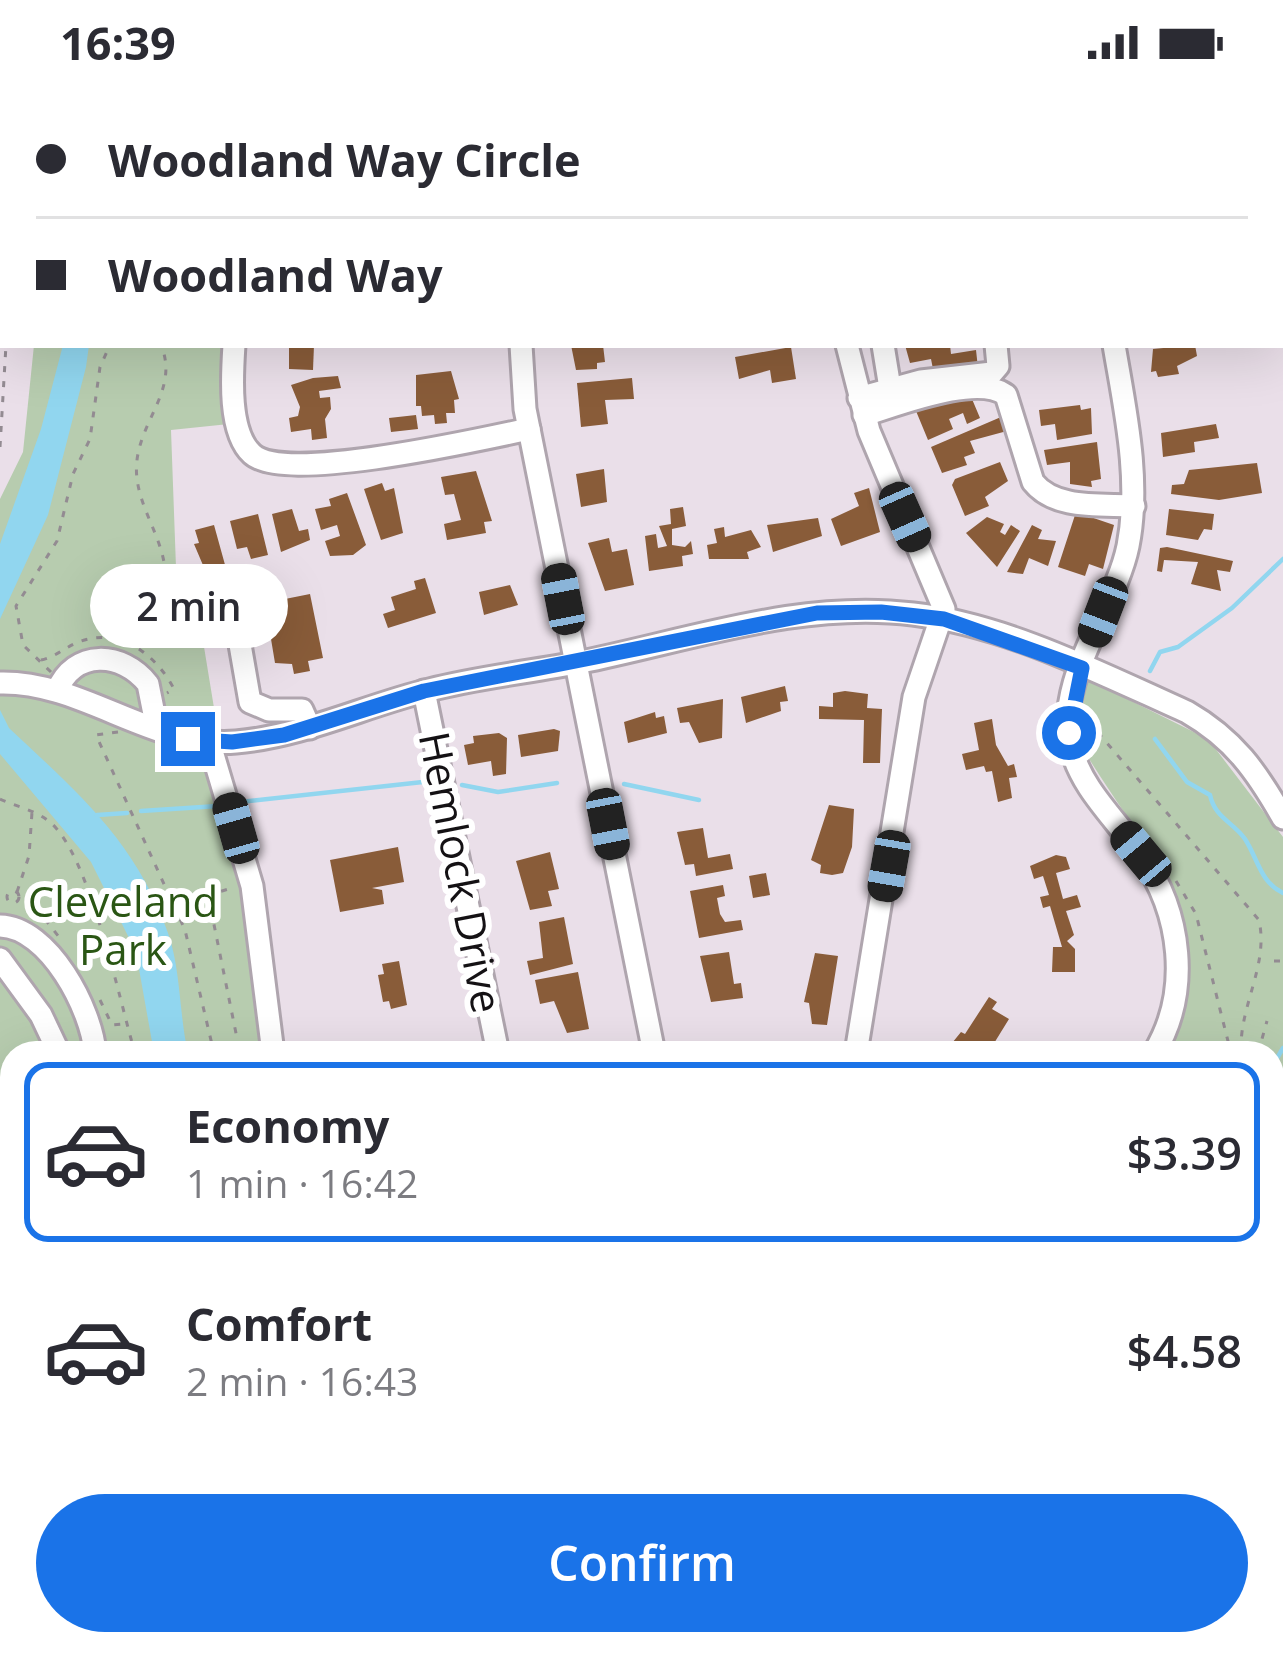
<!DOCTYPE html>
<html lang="en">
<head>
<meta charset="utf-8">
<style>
	body { margin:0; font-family:"Open Sans",sans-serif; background:#f7f7f7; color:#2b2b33; height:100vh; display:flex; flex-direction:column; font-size:45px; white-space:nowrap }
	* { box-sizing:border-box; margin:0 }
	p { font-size:39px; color:#7c7c81 }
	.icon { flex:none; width:66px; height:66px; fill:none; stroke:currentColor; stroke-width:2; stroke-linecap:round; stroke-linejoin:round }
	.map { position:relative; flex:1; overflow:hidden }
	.side { position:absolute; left:0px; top:957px; width:1284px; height:615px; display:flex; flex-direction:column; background:#fff; border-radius:36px 36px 0 0; box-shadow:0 12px 48px #0002 }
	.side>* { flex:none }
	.guide { position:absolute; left:0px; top:0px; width:1284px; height:264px; box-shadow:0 12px 48px #0002; display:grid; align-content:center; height:264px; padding:0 36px; background:#fff }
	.end { position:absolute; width:54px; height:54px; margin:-27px; border:15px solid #1a73e8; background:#fff; box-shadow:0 0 0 6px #fff }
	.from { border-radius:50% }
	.bubble { position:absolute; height:84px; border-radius:42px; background:#fff; box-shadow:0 12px 48px #0002; font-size:39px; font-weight:600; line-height:84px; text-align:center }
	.car { position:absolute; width:36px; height:72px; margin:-36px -18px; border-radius:15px; box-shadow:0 0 9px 3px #0007; background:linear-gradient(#222 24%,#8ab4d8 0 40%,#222 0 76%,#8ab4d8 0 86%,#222 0) }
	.guide b { display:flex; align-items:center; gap:42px; height:114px; font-size:45px }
	.guide b+b { border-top:3px solid #e1e1e2 }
	.guide i { width:30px; height:30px; background:#2b2b33 }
	ul { padding:21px 0 0; list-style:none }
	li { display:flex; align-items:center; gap:36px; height:180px; margin:0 24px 18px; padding:0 12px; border:6px solid transparent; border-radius:24px }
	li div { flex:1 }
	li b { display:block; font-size:45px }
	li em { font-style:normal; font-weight:600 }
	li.active { border-color:#1a73e8 }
	li>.icon { width:108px; height:108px; stroke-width:1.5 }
	.cta { display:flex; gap:24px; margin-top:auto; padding:24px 36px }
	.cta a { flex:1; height:138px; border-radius:72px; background:#1a73e8; color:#fff; font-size:48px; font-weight:600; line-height:138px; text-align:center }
	.status { display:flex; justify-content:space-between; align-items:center; height:84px; padding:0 60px; background:#fff; direction:ltr }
	.status svg { height:33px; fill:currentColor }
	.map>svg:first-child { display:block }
	.green { fill:#b7ccaf }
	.forest { fill:#9cbf8e }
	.water { fill:#91d6ef }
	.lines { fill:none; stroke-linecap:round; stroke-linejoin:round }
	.stream { stroke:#91d6ef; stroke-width:4.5 }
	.building { fill:#895c39 }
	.minor-casing { stroke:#afa5ae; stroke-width:27 }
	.path { stroke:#938b92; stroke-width:3; stroke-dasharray:6 9; stroke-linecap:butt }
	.minor { stroke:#fff; stroke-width:21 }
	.route { stroke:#1a73e8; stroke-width:15 }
	.labels { text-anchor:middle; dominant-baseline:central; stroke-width:12; stroke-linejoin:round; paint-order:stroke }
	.street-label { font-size:42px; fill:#141114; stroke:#fff }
	.park-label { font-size:42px; fill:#2a5614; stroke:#fff }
</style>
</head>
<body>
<div class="status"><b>16:39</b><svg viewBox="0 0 49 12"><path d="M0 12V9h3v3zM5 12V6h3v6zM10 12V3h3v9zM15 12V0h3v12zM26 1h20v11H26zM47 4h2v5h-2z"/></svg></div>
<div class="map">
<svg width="1283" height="1570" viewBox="0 0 1283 1570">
	<rect width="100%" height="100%" fill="#eadfe9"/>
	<!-- green -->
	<g class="green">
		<path d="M34 261H226L229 340 171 346 177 511 196 514 215 630 208 678 236 771 264 969H12V1560H868L865 1570H0V415L23 368Z"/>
		<path d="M1087 595 1208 655 1283 753V1261L1272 1289V969H1160C1198 927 1187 829 1159 782 1133 739 1102 698 1077 655Z"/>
		<path d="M1283 1322V1570H1184L1182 1560H1272V1349Z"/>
	</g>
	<!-- forest -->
	<path class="forest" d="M415 1560H868L865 1570H399Z"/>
	<!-- water -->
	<g class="water">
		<path d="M63 261H89L86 283 48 431 0 535V460L41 345Z"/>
		<path d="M0 626 9 644C77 708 136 757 168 849 181 886 179 930 188 969H154L136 868 91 778 0 670Z"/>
	</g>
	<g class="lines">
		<!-- stream -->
		<g class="stream">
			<path d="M1150 587 1160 568 1178 563 1232 524 1283 475"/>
			<path d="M1155 655 1187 698 1210 711C1215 734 1233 738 1245 755 1258 775 1260 798 1283 809"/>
			<path d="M624 700 699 716"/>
			<path d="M462 701 498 708 557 699"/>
			<path d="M241 718 432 697"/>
			<path d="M141 727 218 722"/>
			<path d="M97 731 127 729"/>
			<path d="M1272 983 1283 964"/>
			<path d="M1272 1457 1283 1423"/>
			<path d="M123 1570 133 1560"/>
			<path d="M1250 1570 1251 1560"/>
		</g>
	</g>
	<!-- building -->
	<g class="building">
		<path d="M289 261H314L313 286 289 285Z"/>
		<path d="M571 261H603L605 278 597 279V285L576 286Z"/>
		<path d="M905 261H950L951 270 976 266 978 284 946 288 945 284 933 285 931 275 910 279Z"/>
		<path d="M1195 261 1197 272 1177 282 1179 290 1158 293 1156 287 1151 288 1153 265Z"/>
		<path d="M791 263 796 295 772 299 770 286 739 295 735 273Z"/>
		<path d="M451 287 459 315 454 316 455 329H446L447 339 435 340 434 331 422 332 421 322H416V291Z"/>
		<path d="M313 294 338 292 341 304 319 307 320 314 330 313 331 325 325 335 327 354 312 356 311 345 291 348 289 334 298 332 300 323 291 301Z"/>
		<path d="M632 294 634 315 605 316 608 340 581 343 577 299Z"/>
		<path d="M961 313 972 315 980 334 967 340 963 329 949 335 953 345 928 356 916 327Z"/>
		<path d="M1080 321 1081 326 1091 324 1092 350 1057 356 1055 340 1041 342 1039 326Z"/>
		<path d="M416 331 418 345 391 348 389 334Z"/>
		<path d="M1001 333 1007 347 970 357 975 369 964 373 967 381 942 389 931 363Z"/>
		<path d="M1216 340 1219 354 1194 358 1195 368 1163 373 1161 349Z"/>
		<path d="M1097 358 1101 395 1091 397 1092 403 1070 400V378L1047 381 1044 366Z"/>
		<path d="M1000 378 1008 397 985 413 989 422 965 432 952 401 955 395Z"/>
		<path d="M1257 379 1262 409 1219 416 1171 410 1172 401 1184 400 1189 386Z"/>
		<path d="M604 385 607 418 581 423 576 390Z"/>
		<path d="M476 387 492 437 484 438 486 449 447 456 444 440 461 436 454 410 445 411 441 393Z"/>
		<path d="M382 399 385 407 394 404 403 449 381 456 364 405Z"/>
		<path d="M869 404 880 448 841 462 831 435 859 422 854 409Z"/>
		<path d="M347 409 366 461 353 471 330 472 325 457 340 452 337 441 321 446 315 425 331 422 329 415Z"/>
		<path d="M683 423 686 442 672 445V461L685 463 691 457 693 470 682 472 683 482 649 487 645 452 656 450 658 464 667 462 659 442 671 440 670 425Z"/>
		<path d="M292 425 299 447 308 445 310 456 281 468 272 430Z"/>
		<path d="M1169 425 1214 430 1212 446 1204 445 1198 456 1166 451Z"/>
		<path d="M1076 428 1114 441 1103 485 1089 480 1085 492 1058 483Z"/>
		<path d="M258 430 268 471 251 475 247 463 237 465 230 437Z"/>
		<path d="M987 433 1004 440 1000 448 1005 451 1011 441 1020 447 997 483 966 449Z"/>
		<path d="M818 434 822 452 773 468 767 441Z"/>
		<path d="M214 441 227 488 208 493 194 460 199 459 195 446Z"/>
		<path d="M1032 441 1042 446 1038 455 1056 457 1048 482 1029 474 1023 490 1007 488Z"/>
		<path d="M724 443 725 453 751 446 761 463 747 468 749 475H709L707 461 717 459 714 445Z"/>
		<path d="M609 454 612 468 627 465 634 501 605 507 588 459Z"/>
		<path d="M1167 463 1233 477 1230 488 1217 486 1221 507 1191 500 1198 478 1164 476 1162 488 1157 487 1160 464Z"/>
		<path d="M425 494 436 529 388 544 383 530 395 526 391 513 416 505 414 497Z"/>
		<path d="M510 501 518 521 484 531 479 508Z"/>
		<path d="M310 510 323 574 308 577 310 587 294 590 292 580 275 579 265 519Z"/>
		<path d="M785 602 788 617 780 618 781 627 746 639 741 613Z"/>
		<path d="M845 607 868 610 867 624 882 625 880 679H863L864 636 819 635V622L833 623V609Z"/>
		<path d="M723 615 722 654 699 659 689 638 680 639 677 624Z"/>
		<path d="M655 628 656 634 664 632 667 649 628 659 624 638Z"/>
		<path d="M992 635 996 661 1008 682 1014 680 1017 693 1009 694 1012 714 998 718 992 687 986 688 984 682 966 686 962 670 979 666 974 639Z"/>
		<path d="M554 645 560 647 558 667 521 673 518 651Z"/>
		<path d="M499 649 507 654 506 690 493 692 491 677 468 681 464 661 474 659 473 652Z"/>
		<path d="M829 721 854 725 852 763 843 789 832 791 820 789 821 781 811 776Z"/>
		<path d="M703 744 708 774 730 770 733 785 696 792 694 780 685 781 677 748Z"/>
		<path d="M398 763 404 798 372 804 382 806 384 820 340 828 330 776Z"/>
		<path d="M550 768 559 805 548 807 552 822 530 826 516 777Z"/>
		<path d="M1056 771 1066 773 1070 785 1056 789 1063 815 1077 811 1081 823 1066 827 1074 851 1067 857 1075 865V888H1052L1053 863H1062L1050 822 1043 824 1040 813 1049 811 1043 792 1034 795 1030 782Z"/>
		<path d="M766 789 770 811 753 814 749 792Z"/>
		<path d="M723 801 725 812 717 814 720 830 725 838 741 836 743 846 699 854 690 807Z"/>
		<path d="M564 833 573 880 530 891 527 877 543 874 539 838Z"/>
		<path d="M729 868 734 900 741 899 743 914 711 918 700 872Z"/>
		<path d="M815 869 838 872 827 941 812 940 809 919 804 918Z"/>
		<path d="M399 877 407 921 391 925 389 917 383 918 378 891 384 890 382 880Z"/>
		<path d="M578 888 589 945 567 949 554 917 540 920 535 896Z"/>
		<path d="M989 913 997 918 992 925 1009 935 988 969H944L961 948 965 950Z"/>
	</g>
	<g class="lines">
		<defs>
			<g id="minor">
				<path d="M810 0 811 3"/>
				<path d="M1196 0 1197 3"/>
				<path d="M271 3 272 0"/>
				<path d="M578 3 580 0"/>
				<path d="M1281 88H1283"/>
				<path d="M234 261C232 291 228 348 252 370 284 400 482 355 529 345"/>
				<path d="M521 261 525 325 654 969"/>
				<path d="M847 261 869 347 944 525 914 613 856 969"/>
				<path d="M883 261 890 304"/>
				<path d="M1114 261C1125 326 1141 396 1128 462 1115 525 1054 596 1071 663 1081 705 1116 735 1140 770 1182 829 1191 908 1154 969"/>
				<path d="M859 314 921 297 992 289 998 282 996 261"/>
				<path d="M864 331C898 321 977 289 1006 311L1033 398C1055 426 1101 420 1134 422"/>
				<path d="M235 532 250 618 269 626H302L310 644"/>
				<path d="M0 599C83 597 152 665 236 658 304 652 364 622 429 606 479 593 531 588 581 578 690 556 802 516 913 530 1007 541 1102 590 1187 628 1234 655 1257 688 1283 734"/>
				<path d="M57 607C74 565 122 567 148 600L157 645"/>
				<path d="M424 607 498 969"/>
				<path d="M209 657 252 802 273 969"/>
				<path d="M0 842C49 843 92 926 95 969"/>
				<path d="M0 875 41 931 59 969"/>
				<path d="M1272 1266 1283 1262"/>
				<path d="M1272 1317 1283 1292"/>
				<path d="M0 1383 12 1343"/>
				<path d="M1170 1560 1177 1570"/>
				<path d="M375 1570 390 1560"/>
				<path d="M1007 1570 1011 1560"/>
			</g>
		</defs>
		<!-- minor casing -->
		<use href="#minor" class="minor-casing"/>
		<!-- path -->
		<g class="path">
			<path d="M0 40 3 47"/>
			<path d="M0 148 3 137"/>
			<path d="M0 178 3 208"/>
			<path d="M0 363 6 261"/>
			<path d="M129 540C132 516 159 508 165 485 161 447 132 416 137 376 142 334 179 304 161 261"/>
			<path d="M41 576C55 573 63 565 76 559 118 541 156 570 174 605L167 609"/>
			<path d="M51 588 23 561 16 522 57 457 73 390 90 355 100 283 110 261"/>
			<path d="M1088 637 1259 836C1269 882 1239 921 1241 969"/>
			<path d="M118 648 96 651 185 846 214 969"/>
			<path d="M0 715C17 723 36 726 51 739 90 773 119 915 135 969"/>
			<path d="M1176 797 1196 830 1231 969"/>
			<circle cx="13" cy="813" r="6"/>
			<path d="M17 808 29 772 32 728"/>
			<path d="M208 811 240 969"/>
			<path d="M178 820 232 804"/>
			<path d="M48 834 88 816"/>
			<path d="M45 835 59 853"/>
			<path d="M1274 877H1283"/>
			<path d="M100 916 112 941 123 940"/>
			<path d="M1258 969 1267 937"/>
			<path d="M1272 981 1283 987"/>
			<path d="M0 1030 10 1056 0 1103"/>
			<path d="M0 1328 12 1321"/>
			<path d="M1272 1395 1283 1361"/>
			<path d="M1272 1527 1283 1524"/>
			<path d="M1272 1550 1283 1530"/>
			<path d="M786 1560 793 1570"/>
			<path d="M74 1570 78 1560"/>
			<path d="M304 1570 333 1560"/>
			<path d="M407 1570 412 1560"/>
			<path d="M468 1570 486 1560"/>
			<path d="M578 1570 609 1560"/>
			<path d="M796 1570 800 1560"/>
			<path d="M1207 1570 1214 1560"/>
		</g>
		<!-- minor -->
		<use href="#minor" class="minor"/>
	</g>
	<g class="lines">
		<!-- route -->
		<path class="route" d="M188 655 232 658 284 651 424 607 817 529 881 528 944 535 1082 584 1069 649"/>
	</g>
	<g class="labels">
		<!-- street labels -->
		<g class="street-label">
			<text transform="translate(462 788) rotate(79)">Hemlock Drive</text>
		</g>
		<!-- park labels -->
		<g class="park-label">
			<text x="123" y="816">Cleveland<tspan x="123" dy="48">Park</tspan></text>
		</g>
	</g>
</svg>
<i class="end from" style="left:1069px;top:649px"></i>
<i class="end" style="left:188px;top:655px"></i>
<div class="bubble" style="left:90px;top:480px;width:198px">2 min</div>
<i class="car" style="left:905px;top:433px;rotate:156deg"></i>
<i class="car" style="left:563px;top:515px;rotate:349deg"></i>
<i class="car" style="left:1103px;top:528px;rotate:201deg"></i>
<i class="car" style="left:608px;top:740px;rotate:169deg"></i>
<i class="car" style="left:236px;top:744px;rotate:344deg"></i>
<i class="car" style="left:1141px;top:770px;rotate:320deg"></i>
<i class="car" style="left:889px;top:782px;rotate:190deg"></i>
<div class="guide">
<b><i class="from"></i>Woodland Way Circle</b>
<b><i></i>Woodland Way</b>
</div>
<section class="side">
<ul>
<li class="active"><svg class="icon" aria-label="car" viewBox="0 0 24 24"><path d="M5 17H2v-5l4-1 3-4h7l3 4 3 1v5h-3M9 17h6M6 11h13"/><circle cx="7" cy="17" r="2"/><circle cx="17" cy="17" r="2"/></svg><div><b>Economy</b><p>1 min · 16:42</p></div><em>$3.39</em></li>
<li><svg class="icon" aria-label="car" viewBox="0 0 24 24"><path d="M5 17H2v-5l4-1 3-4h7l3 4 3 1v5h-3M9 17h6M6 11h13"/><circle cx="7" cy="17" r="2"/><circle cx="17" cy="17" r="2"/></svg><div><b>Comfort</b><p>2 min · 16:43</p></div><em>$4.58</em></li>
</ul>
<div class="cta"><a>Confirm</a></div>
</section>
</div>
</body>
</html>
